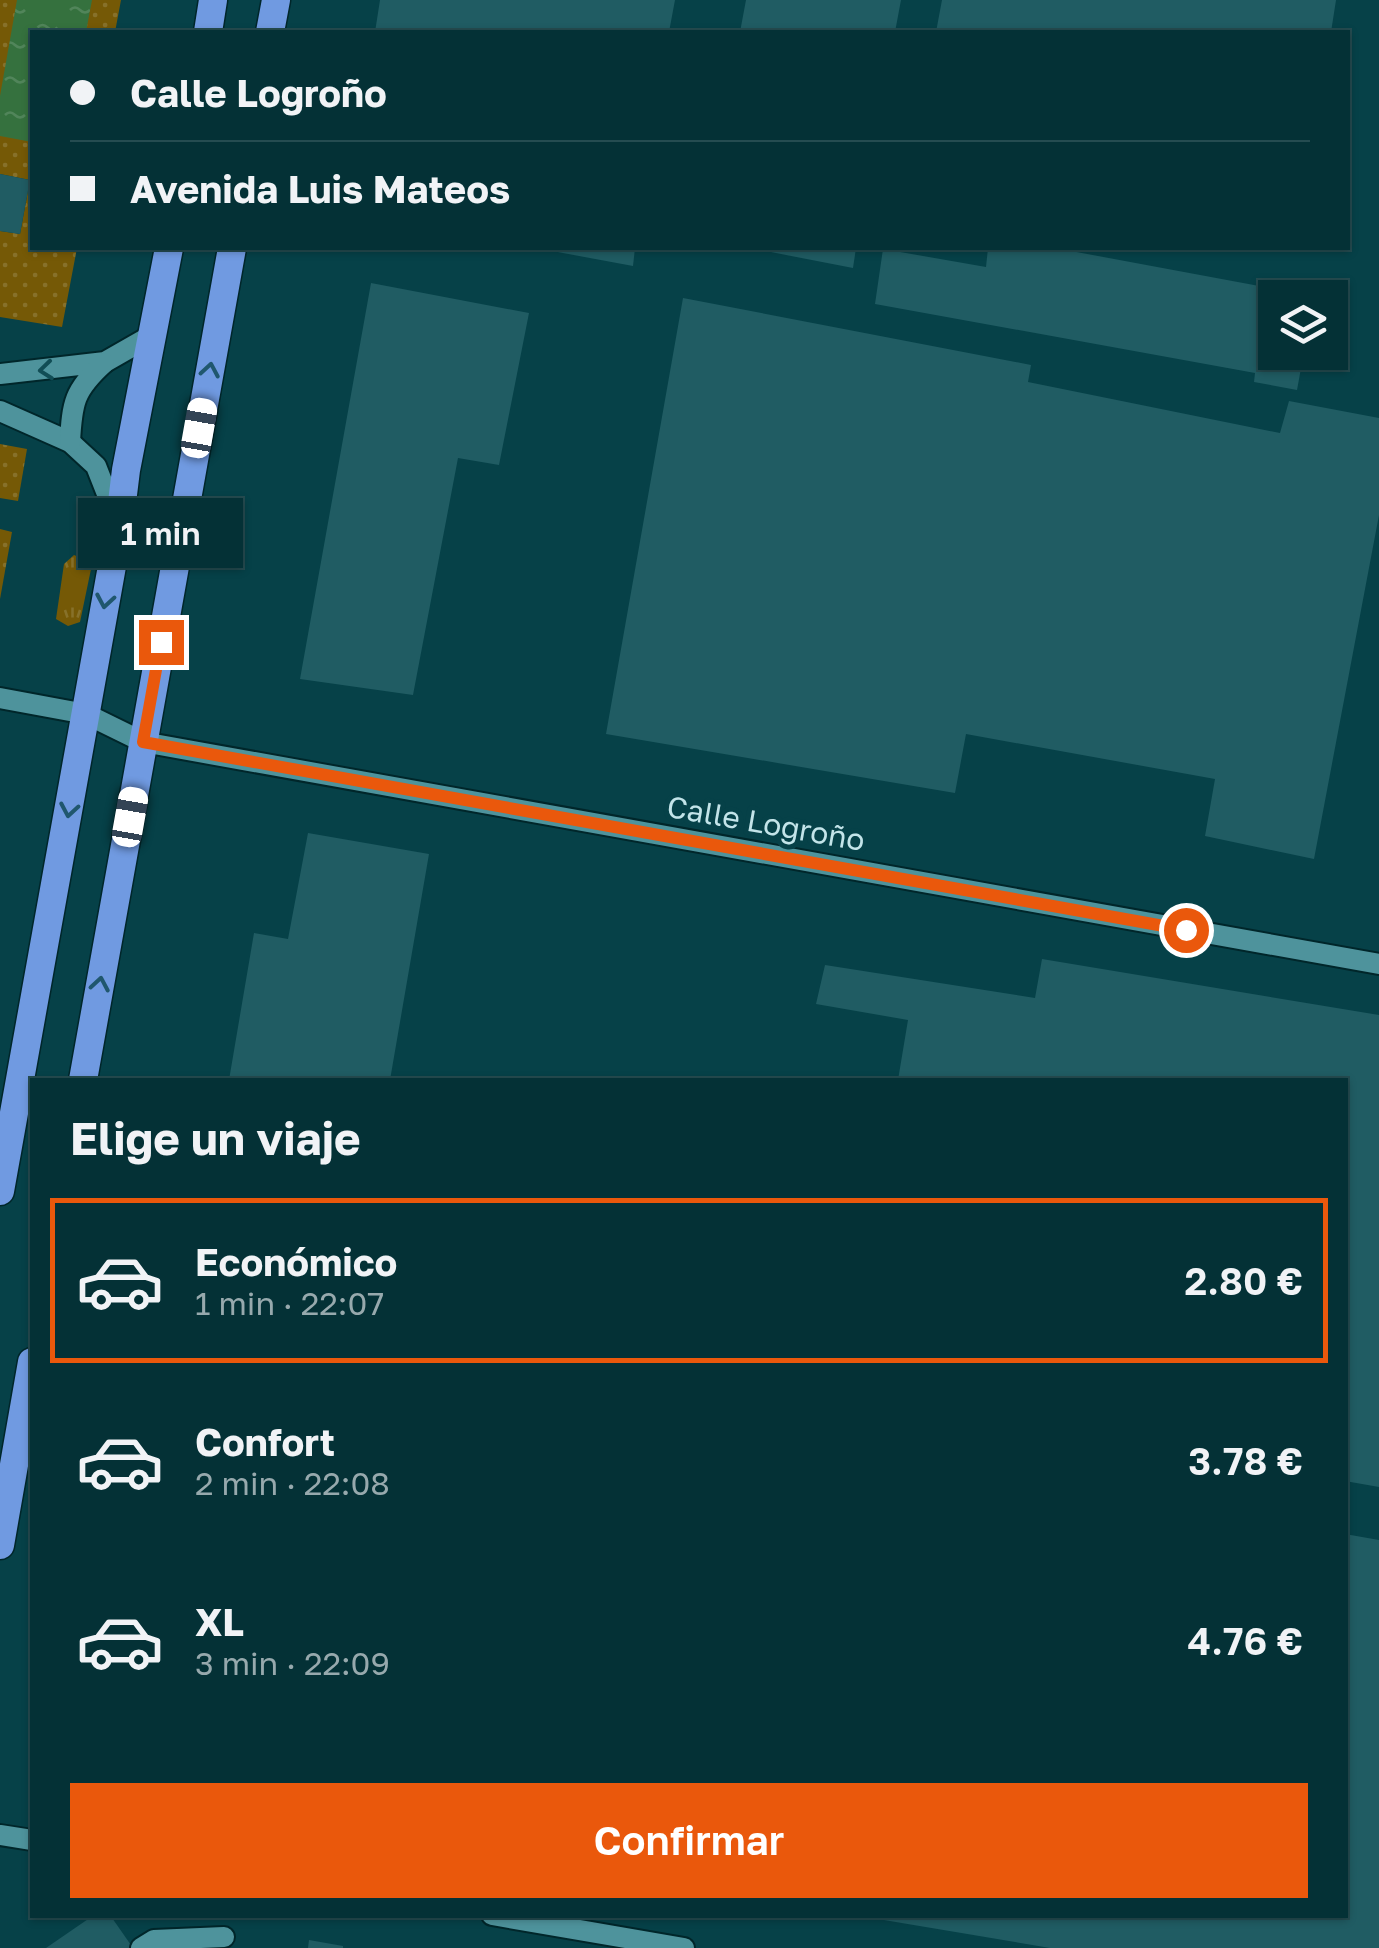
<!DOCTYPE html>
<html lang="es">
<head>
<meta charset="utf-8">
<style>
	body { margin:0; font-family:"Golos Text",sans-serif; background:#123d42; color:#f1f3f6; height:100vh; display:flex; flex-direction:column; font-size:38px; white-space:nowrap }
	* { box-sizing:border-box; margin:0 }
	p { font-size:32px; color:#97a9ad }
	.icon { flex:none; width:55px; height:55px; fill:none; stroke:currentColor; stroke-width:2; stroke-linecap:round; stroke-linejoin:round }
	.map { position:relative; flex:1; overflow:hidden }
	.details { position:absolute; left:30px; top:1078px; width:1318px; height:840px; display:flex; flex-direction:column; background:#043136; border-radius:0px; box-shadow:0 2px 8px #0004,0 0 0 2px #254c51 }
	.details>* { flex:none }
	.banner { position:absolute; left:30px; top:30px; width:1320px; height:220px; border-radius:0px; box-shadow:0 2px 8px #0004,0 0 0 2px #254c51; display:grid; align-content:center; height:220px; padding:0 40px; background:#043136 }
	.controls { position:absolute; left:1258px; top:280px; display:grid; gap:20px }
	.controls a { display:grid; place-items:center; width:90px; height:90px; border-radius:0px; background:#043136; box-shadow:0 2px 8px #0004,0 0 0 2px #254c51; font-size:50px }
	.end { position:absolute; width:45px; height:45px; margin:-22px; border:12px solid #ea580c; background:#fff; box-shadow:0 0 0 5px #fff }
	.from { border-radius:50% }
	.bubble { position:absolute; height:70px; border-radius:0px; background:#043136; box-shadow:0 2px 8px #0004,0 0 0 2px #254c51; font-size:32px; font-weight:600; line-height:70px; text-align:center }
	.car { position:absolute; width:30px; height:60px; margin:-30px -15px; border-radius:12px; box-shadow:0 0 8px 2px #0007; background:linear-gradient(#fff 24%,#345 0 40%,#fff 0 76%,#345 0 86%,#fff 0) }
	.banner b { display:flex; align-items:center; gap:35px; height:95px; font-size:38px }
	.banner b+b { border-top:2px solid #254c51 }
	.banner i { width:25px; height:25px; background:#f1f3f6 }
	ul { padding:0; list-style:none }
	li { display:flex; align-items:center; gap:30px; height:165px; margin:0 20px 15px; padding:0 20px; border:5px solid transparent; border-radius:0px }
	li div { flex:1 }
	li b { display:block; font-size:38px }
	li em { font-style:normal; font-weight:600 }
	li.current { border-color:#ea580c }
	li>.icon { width:90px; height:90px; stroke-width:1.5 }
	h2 { padding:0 40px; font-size:45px; line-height:120px }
	.action { display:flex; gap:20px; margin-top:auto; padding:20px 40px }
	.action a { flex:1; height:115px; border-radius:0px; background:#ea580c; color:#fff; font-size:40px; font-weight:600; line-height:115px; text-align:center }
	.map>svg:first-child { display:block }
	.grass { fill:url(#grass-tufts) }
	.park { fill:url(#park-dots) }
	.water { fill:url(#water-ripples) }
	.building { fill:#205c63 }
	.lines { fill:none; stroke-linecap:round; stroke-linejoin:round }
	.service-casing { stroke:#00262a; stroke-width:24 }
	.minor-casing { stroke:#00262a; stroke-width:24 }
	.trunk-casing { stroke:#00262a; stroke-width:31 }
	.service { stroke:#4e939c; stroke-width:20 }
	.minor { stroke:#4e939c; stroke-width:20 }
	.trunk { stroke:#709ae1; stroke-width:28 }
	.oneway { stroke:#114d55 }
	.oneway2 { stroke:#20576e }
	.route { stroke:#ea580c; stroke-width:12 }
	.labels { text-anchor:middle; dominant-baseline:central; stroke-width:10; stroke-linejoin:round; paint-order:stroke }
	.street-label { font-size:30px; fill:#c3e4e9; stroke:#064148 }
</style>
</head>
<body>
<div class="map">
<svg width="1379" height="1948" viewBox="0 0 1379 1948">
	<defs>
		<pattern id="grass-tufts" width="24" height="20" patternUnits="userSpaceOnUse" patternTransform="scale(2.5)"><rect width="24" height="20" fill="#755906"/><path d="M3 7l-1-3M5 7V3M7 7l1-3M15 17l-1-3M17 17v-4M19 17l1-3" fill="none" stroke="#87712a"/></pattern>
		<pattern id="park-dots" width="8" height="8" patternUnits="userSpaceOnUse" patternTransform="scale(2.5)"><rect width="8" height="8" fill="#755906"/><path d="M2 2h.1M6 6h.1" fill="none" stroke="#87712a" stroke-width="1.8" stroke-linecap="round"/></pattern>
		<pattern id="water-ripples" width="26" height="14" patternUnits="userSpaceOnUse" patternTransform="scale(2.5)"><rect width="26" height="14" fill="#35713e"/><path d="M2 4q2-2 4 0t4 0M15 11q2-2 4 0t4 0" fill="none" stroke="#51855a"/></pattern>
	</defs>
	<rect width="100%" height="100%" fill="#064148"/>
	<!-- grass -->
	<path class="grass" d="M74 555 88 561 91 569 80 622 68 626 56 619 64 564Z"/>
	<!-- park -->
	<g class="park">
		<path d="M0 0H121L115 32H32V248H77L62 327 0 317V231L20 234 30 180 0 174Z"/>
		<path d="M0 444 27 449 18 501 0 498Z"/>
		<path d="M0 529 12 532 0 599Z"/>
	</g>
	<!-- water -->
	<path class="water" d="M17 0H92L86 32H32V142L0 136V96Z"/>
	<!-- building -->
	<g class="building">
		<path d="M380 0H675L669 32H375Z"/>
		<path d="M746 0H901L895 32H740Z"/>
		<path d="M942 0H1336L1331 32H936Z"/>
		<path d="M0 174 30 180 20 234 0 231Z"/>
		<path d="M536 248H635L633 266Z"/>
		<path d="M750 248H856L853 268Z"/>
		<path d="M988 248H1055L1270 288 1272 278 1315 287 1313 298H1275V352H1304L1297 390 1254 382 1255 373 875 304 883 249 986 267Z"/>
		<path d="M371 283 529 313 499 465 458 458 413 695 300 679Z"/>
		<path d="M683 298 1031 365 1028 382 1280 433 1289 401 1379 418V515L1314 859 1205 836 1215 779 966 734 955 793 606 734Z"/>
		<path d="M308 833 429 854 390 1080H229L254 933 288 939Z"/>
		<path d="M1042 959 1379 1015V1487L1345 1481V1080H898L908 1020 816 1004 825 965 1035 998Z"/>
		<path d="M1345 1534 1379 1540V1948H1050L866 1917 1345 1915Z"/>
		<path d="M94 1915H110L133 1948H46Z"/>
		<path d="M309 1940 343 1946V1948H308Z"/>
	</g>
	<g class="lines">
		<defs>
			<g id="service">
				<path d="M0 374 105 362 154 334"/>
				<path d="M0 411 70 442 96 466 118 522"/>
				<path d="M70 442C72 403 74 390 104 363"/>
				<path d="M0 698 86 714 143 742"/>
				<path d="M141 1948 154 1940 224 1937"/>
			</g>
			<g id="minor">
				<path d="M143 742 1379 964"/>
				<path d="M0 1835 32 1840"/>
				<path d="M492 1915 684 1948"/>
			</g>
			<g id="trunk">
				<path d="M208 32 213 0"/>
				<path d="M270 32 276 0"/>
				<path d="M83 1080 232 248"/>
				<path d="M0 1191 119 527 126 470 169 248"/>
				<path d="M0 1545 32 1362"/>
			</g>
		</defs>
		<!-- service casing -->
		<use href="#service" class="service-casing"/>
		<!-- minor casing -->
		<use href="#minor" class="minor-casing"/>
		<!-- trunk casing -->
		<use href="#trunk" class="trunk-casing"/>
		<!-- service -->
		<use href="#service" class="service"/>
		<!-- minor -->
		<use href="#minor" class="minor"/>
		<!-- trunk -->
		<use href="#trunk" class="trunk"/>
	</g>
	<!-- one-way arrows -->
	<defs><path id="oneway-chevron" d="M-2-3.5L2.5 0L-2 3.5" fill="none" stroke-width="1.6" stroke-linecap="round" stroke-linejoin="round" transform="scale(2.5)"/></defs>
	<use class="oneway" href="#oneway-chevron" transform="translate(46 370) rotate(174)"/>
	<g class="oneway2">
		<use href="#oneway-chevron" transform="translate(210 370) rotate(-80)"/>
		<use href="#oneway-chevron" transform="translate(105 601) rotate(100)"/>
		<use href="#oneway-chevron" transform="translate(69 810) rotate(100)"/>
		<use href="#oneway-chevron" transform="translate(100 984) rotate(-80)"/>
	</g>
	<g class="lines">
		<!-- route -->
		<path class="route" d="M161 642 143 742 1186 930"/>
	</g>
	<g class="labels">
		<!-- street labels -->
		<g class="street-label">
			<text transform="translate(766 823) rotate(10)">Calle Logroño</text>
		</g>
	</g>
</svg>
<div class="controls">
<a><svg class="icon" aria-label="layers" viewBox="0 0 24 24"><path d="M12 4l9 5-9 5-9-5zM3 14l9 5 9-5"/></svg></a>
</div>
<i class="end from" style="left:1186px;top:930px"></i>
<i class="end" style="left:161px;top:642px"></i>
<div class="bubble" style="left:78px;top:498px;width:165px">1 min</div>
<i class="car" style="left:199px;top:428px;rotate:10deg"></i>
<i class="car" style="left:130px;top:817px;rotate:10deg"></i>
<div class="banner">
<b><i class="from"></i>Calle Logroño</b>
<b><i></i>Avenida Luis Mateos</b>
</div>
<section class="details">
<h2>Elige un viaje</h2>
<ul>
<li class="current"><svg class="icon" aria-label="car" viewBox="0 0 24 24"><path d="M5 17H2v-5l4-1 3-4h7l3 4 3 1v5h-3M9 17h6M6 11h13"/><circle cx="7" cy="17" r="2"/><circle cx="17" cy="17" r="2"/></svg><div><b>Económico</b><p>1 min · 22:07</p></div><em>2.80 €</em></li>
<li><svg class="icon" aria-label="car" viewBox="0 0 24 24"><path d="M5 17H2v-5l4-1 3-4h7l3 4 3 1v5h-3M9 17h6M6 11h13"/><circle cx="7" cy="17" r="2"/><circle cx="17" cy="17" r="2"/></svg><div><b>Confort</b><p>2 min · 22:08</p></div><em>3.78 €</em></li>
<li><svg class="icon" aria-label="car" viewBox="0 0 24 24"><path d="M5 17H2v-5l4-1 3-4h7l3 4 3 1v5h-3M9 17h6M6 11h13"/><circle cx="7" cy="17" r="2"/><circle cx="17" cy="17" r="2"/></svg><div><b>XL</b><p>3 min · 22:09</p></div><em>4.76 €</em></li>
</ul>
<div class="action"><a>Confirmar</a></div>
</section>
</div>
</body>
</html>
